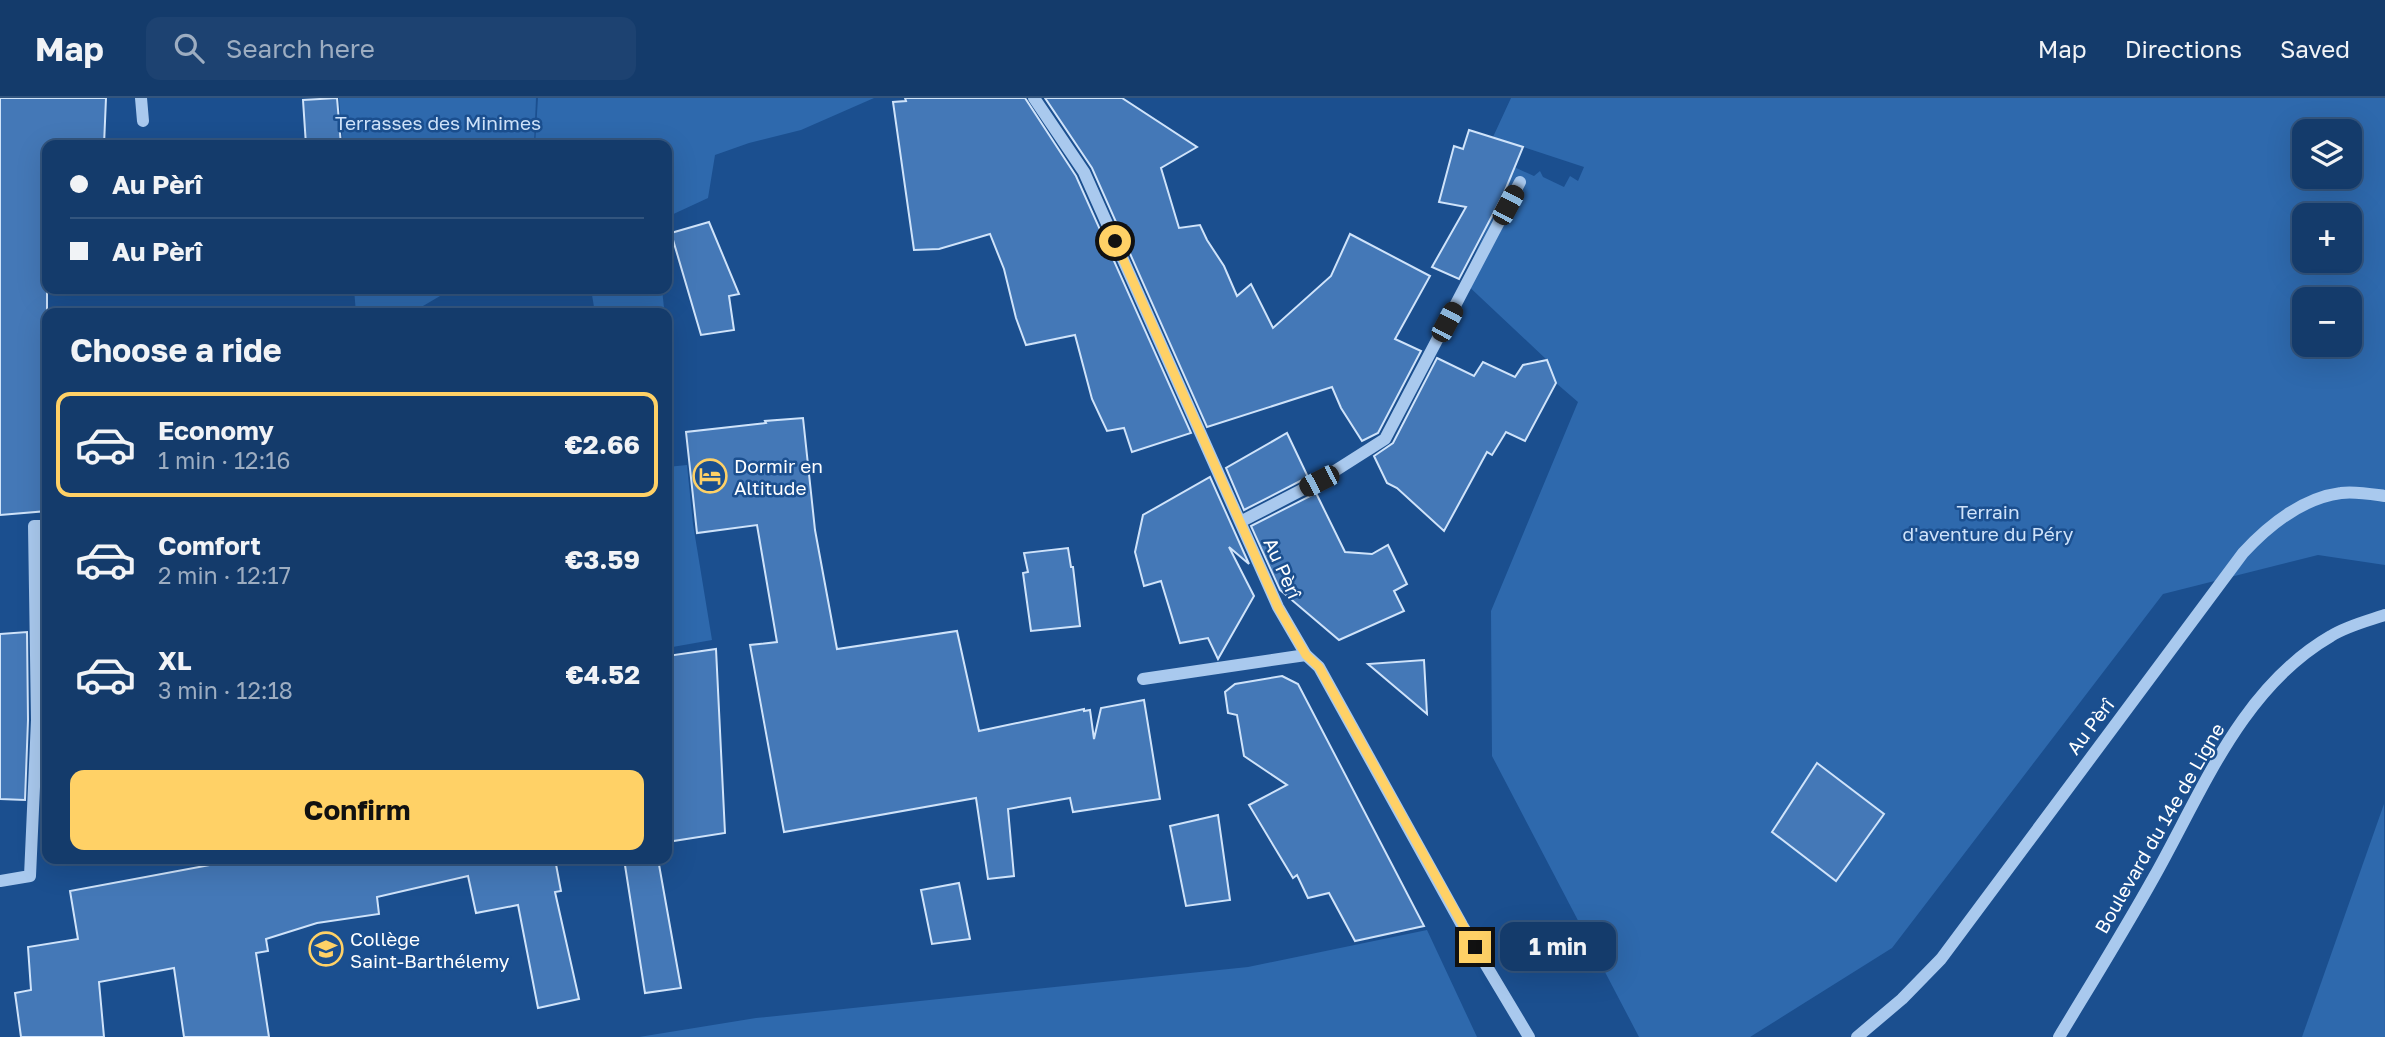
<!DOCTYPE html>
<html lang="en">
<head>
<meta charset="utf-8">
<style>
	body { margin:0; font-family:"Golos Text",sans-serif; background:#1d4271; color:#f1f3f6; height:100vh; display:flex; flex-direction:column; font-size:26px; white-space:nowrap }
	* { box-sizing:border-box; margin:0 }
	p { font-size:23px; color:#9dadc1 }
	.icon { flex:none; width:38px; height:38px; fill:none; stroke:currentColor; stroke-width:2; stroke-linecap:round; stroke-linejoin:round }
	.map { position:relative; flex:1; overflow:hidden }
	.sheet { position:absolute; left:42px; top:210px; width:630px; height:556px; display:flex; flex-direction:column; background:#143b6b; border-radius:14px; box-shadow:0 7px 28px #0002,0 0 0 2px #33557e }
	.sheet>* { flex:none }
	.top-card { position:absolute; left:42px; top:42px; width:630px; height:154px; border-radius:14px; box-shadow:0 7px 28px #0002,0 0 0 2px #33557e; display:grid; align-content:center; height:154px; padding:0 28px; background:#143b6b }
	.fabs { position:absolute; left:2292px; top:21px; display:grid; gap:14px }
	.fabs a { display:grid; place-items:center; width:70px; height:70px; border-radius:14px; background:#143b6b; box-shadow:0 7px 28px #0002,0 0 0 2px #33557e; font-size:35px }
	.end { position:absolute; width:32px; height:32px; margin:-16px; border:9px solid #ffd166; background:#111; box-shadow:0 0 0 4px #111 }
	.from { border-radius:50% }
	.bubble { position:absolute; height:49px; border-radius:14px; background:#143b6b; box-shadow:0 7px 28px #0002,0 0 0 2px #33557e; font-size:23px; font-weight:700; line-height:49px; text-align:center }
	.car { position:absolute; width:21px; height:42px; margin:-21px -10px; border-radius:9px; box-shadow:0 0 5px 2px #0007; background:linear-gradient(#222 24%,#8ab4d8 0 40%,#222 0 76%,#8ab4d8 0 86%,#222 0) }
	.top-card b { display:flex; align-items:center; gap:24px; height:66px; font-size:26px }
	.top-card b+b { border-top:2px solid #33557e }
	.top-card i { width:18px; height:18px; background:#f1f3f6 }
	ul { padding:0; list-style:none }
	li { display:flex; align-items:center; gap:21px; height:105px; margin:0 14px 10px; padding:0 14px; border:4px solid transparent; border-radius:14px }
	li div { flex:1 }
	li b { display:block; font-size:26px }
	li em { font-style:normal; font-weight:700 }
	li.current { border-color:#ffd166 }
	li>.icon { width:63px; height:63px; stroke-width:1.5 }
	h2 { padding:0 28px; font-size:32px; line-height:84px }
	.button { display:flex; gap:14px; margin-top:auto; padding:14px 28px }
	.button a { flex:1; height:80px; border-radius:14px; background:#ffd166; color:#111; font-size:28px; font-weight:700; line-height:80px; text-align:center }
	header { display:flex; align-items:center; gap:42px; box-sizing:border-box; height:98px; padding:0 35px; background:#143b6b; border-bottom:2px solid #33557e }
	header strong { font-size:33px }
	nav { display:flex; gap:38px; margin-inline-start:auto; font-size:24px }
	.search { width:490px; height:63px; background:#1d4271; display:flex; align-items:center; gap:18px; box-sizing:border-box; padding:0 24px; border-radius:14px; color:#9dadc1; font-size:26px }
	.map>svg:first-child { display:block }
	.green { fill:#2e69ad; fill-rule:evenodd }
	.building { fill:#4478b7; stroke:#cfe3fa; stroke-width:2 }
	.lines { fill:none; stroke-linecap:round; stroke-linejoin:round }
	.minor { stroke:#a9c9ee; stroke-width:12 }
	.route { stroke:#ffd166; stroke-width:9 }
	.labels { text-anchor:middle; dominant-baseline:central; stroke-width:5; stroke-linejoin:round; paint-order:stroke }
	.park-label { font-size:19px; fill:#cfe3fa; stroke:#1b4f8f }
	.poi-label { font-size:19px; fill:#fff; stroke:#1b4f8f; text-anchor:start }
	.street-label { font-size:19px; fill:#fff; stroke:#1b4f8f }
</style>
</head>
<body>
<header>
<strong>Map</strong>
<div class="search"><svg class="icon" aria-label="search" viewBox="0 0 24 24"><circle cx="10" cy="10" r="6"/><path d="M15 15l6 6"/></svg>Search here</div>
<nav><a>Map</a><a>Directions</a><a>Saved</a></nav>
</header>
<div class="map">
<svg width="2385" height="939" viewBox="0 0 2385 939">
	<rect width="100%" height="100%" fill="#1b4f8f"/>
	<!-- green -->
	<g class="green">
		<path d="M339 0H536L534 47H343Z"/>
		<path d="M538 0H874L801 32 749 45 715 57 708 100 667 119V47H535Z"/>
		<path d="M1511 0H2385V467L2318 457 2163 496 1892 850 1750 939H1639L1492 658 1491 513 1578 304 1556 285 1547 262 1463 183 1514 69 1534 78 1540 73 1543 79 1564 89 1570 78 1578 83 1584 69 1493 39ZM2305 33H2350V79H2305ZM2305 117H2350V163H2305ZM2305 201H2350V247H2305Z"/>
		<path d="M354 191H452L411 215H356Z"/>
		<path d="M591 191H662L664 210 662 215H595Z"/>
		<path d="M687 367 693 426 712 542 667 550V369Z"/>
		<path d="M2384 706 2385 939H2302Z"/>
		<path d="M1427 832 1477 939H639L756 920 1248 869Z"/>
	</g>
	<!-- building -->
	<g class="building">
		<path d="M0 0H106L104 47H47V413L0 417Z"/>
		<path d="M337 0 341 47H306L303 2Z"/>
		<path d="M905 0H1025L1076 78 1191 335 1132 354 1124 330 1107 333 1092 301 1075 237 1026 247 1016 220 1004 171 990 136 939 151 914 152 893 4 906 3Z"/>
		<path d="M1045 0H1122L1197 49 1161 70 1179 130 1200 127 1207 142 1224 168 1237 198 1251 186 1273 230 1331 178 1350 136 1430 178 1395 241 1421 253 1378 335 1362 343 1341 310 1332 289 1207 329 1092 70Z"/>
		<path d="M1469 32 1523 49 1504 95 1459 181 1432 169 1466 109 1439 104 1454 48 1463 51Z"/>
		<path d="M709 124 739 196 729 198 734 232 701 237 671 135Z"/>
		<path d="M1437 260 1474 278 1483 264 1515 279 1523 267 1547 262 1556 285 1525 343 1506 334 1492 357 1487 354 1444 433 1397 390 1387 385 1374 358 1393 345Z"/>
		<path d="M803 320 815 432 837 551 957 533 979 633 1084 611V613L1090 612 1094 641 1101 610 1144 602 1160 701 1073 714 1070 700 1008 711 1014 778 988 781 976 700 784 734 750 547 777 544 757 427 697 435 686 334 766 325 765 323Z"/>
		<path d="M1287 335 1308 379 1244 412 1226 370Z"/>
		<path d="M1210 379 1249 466 1229 449 1254 498 1218 561 1208 540 1180 545 1161 483 1144 488 1135 454 1143 417Z"/>
		<path d="M1316 395 1345 454 1372 456 1388 447 1407 486 1394 493 1404 513 1339 542 1280 492 1251 428Z"/>
		<path d="M1068 450 1071 469H1073L1080 528 1031 533 1023 475 1028 474 1024 455Z"/>
		<path d="M44 532H47V597H45Z"/>
		<path d="M27 534 28 622 25 702 0 701V536Z"/>
		<path d="M716 551 725 735 667 744V558Z"/>
		<path d="M1424 562 1427 616 1368 566Z"/>
		<path d="M1282 578 1298 586 1424 828 1355 843 1329 795 1308 800 1297 777 1293 780 1249 707 1287 687 1244 658 1237 617 1228 615 1225 594 1235 586Z"/>
		<path d="M1817 665 1884 716 1836 783 1772 734Z"/>
		<path d="M1218 717 1230 802 1186 808 1170 728Z"/>
		<path d="M242 761H555L561 793 555 794 579 901 538 910 518 807 476 815 468 778 377 799 379 816 317 825 266 841 268 853 256 855 269 939H184L174 870 99 884 104 939H21L15 895 31 892 28 849 78 841 70 793Z"/>
		<path d="M624 761H658L681 890 645 895Z"/>
		<path d="M959 785 970 841 932 846 921 792Z"/>
	</g>
	<g class="lines">
		<!-- minor -->
		<g class="minor">
			<path d="M141 0 143 23"/>
			<path d="M1034 0 1084 74 1278 509 1306 557 1319 569 1462 827 1529 939"/>
			<path d="M1242 423 1319 383 1385 341 1520 84"/>
			<path d="M1143 581 1306 557"/>
			<path d="M0 783 30 778 37 622 34 428H41"/>
			<path d="M1857 939 1902 901 1941 861 2243 455C2268 428 2302 400 2341 395 2354 393 2371 396 2385 398"/>
			<path d="M2059 939C2091 886 2124 833 2154 779 2202 694 2241 590 2331 538 2347 528 2367 523 2385 517"/>
		</g>
	</g>
	<g class="lines">
		<!-- route -->
		<path class="route" d="M1115 143 1278 509 1306 557 1319 569 1475 849"/>
	</g>
	<!-- icons -->
	<defs>
		<symbol id="hotel-ring" viewBox="-11 -11 22 22"><circle r="9.5" fill="#1b4f8f" stroke="#ffd166" stroke-width="1.5"/><path d="M-6-4.5h1.5V1H6V5H4.5V3h-9V5H-6ZM-4 0a1.8 1.8 0 1 1 3.6 0ZM.5 0V-2.5h3Q6-2.5 6 0Z" fill="#ffd166"/></symbol>
		<symbol id="school-ring" viewBox="-11 -11 22 22"><circle r="9.5" fill="#1b4f8f" stroke="#ffd166" stroke-width="1.5"/><path d="M0-5L7-2L0 1L-7-2ZM-4 1L0 2.5L4 1V4Q0 6-4 4Z" fill="#ffd166"/></symbol>
	</defs>
	<g fill-rule="evenodd">
		<use href="#hotel-ring" x="691" y="359" width="38" height="38"/>
		<use href="#school-ring" x="307" y="832" width="38" height="38"/>
	</g>
	<g class="labels">
		<!-- park labels -->
		<g class="park-label">
			<text x="438" y="24">Terrasses des Minimes</text>
			<text x="1988" y="413">Terrain<tspan x="1988" dy="22">d'aventure du Péry</tspan></text>
		</g>
		<!-- poi labels -->
		<g class="poi-label">
			<text x="734" y="367">Dormir en<tspan x="734" dy="22">Altitude</tspan></text>
			<text x="350" y="840">Collège<tspan x="350" dy="22">Saint-Barthélemy</tspan></text>
		</g>
		<!-- street labels -->
		<g class="street-label">
			<text transform="translate(1283 470) rotate(66)">Au Pèrî</text>
			<text transform="translate(2090 628) rotate(-53)">Au Pèrî</text>
			<text transform="translate(2159 730) rotate(-60)">Boulevard du 14e de Ligne</text>
		</g>
	</g>
</svg>
<div class="fabs">
<a><svg class="icon" aria-label="layers" viewBox="0 0 24 24"><path d="M12 4l9 5-9 5-9-5zM3 14l9 5 9-5"/></svg></a>
<a>+</a>
<a>−</a>
</div>
<i class="end from" style="left:1115px;top:143px"></i>
<i class="end" style="left:1475px;top:849px"></i>
<div class="bubble" style="left:1500px;top:824px;width:116px">1 min</div>
<i class="car" style="left:1508px;top:107px;rotate:28deg"></i>
<i class="car" style="left:1447px;top:224px;rotate:28deg"></i>
<i class="car" style="left:1319px;top:383px;rotate:243deg"></i>
<div class="top-card">
<b><i class="from"></i>Au Pèrî</b>
<b><i></i>Au Pèrî</b>
</div>
<section class="sheet">
<h2>Choose a ride</h2>
<ul>
<li class="current"><svg class="icon" aria-label="car" viewBox="0 0 24 24"><path d="M5 17H2v-5l4-1 3-4h7l3 4 3 1v5h-3M9 17h6M6 11h13"/><circle cx="7" cy="17" r="2"/><circle cx="17" cy="17" r="2"/></svg><div><b>Economy</b><p>1 min · 12:16</p></div><em>€2.66</em></li>
<li><svg class="icon" aria-label="car" viewBox="0 0 24 24"><path d="M5 17H2v-5l4-1 3-4h7l3 4 3 1v5h-3M9 17h6M6 11h13"/><circle cx="7" cy="17" r="2"/><circle cx="17" cy="17" r="2"/></svg><div><b>Comfort</b><p>2 min · 12:17</p></div><em>€3.59</em></li>
<li><svg class="icon" aria-label="car" viewBox="0 0 24 24"><path d="M5 17H2v-5l4-1 3-4h7l3 4 3 1v5h-3M9 17h6M6 11h13"/><circle cx="7" cy="17" r="2"/><circle cx="17" cy="17" r="2"/></svg><div><b>XL</b><p>3 min · 12:18</p></div><em>€4.52</em></li>
</ul>
<div class="button"><a>Confirm</a></div>
</section>
</div>
</body>
</html>
